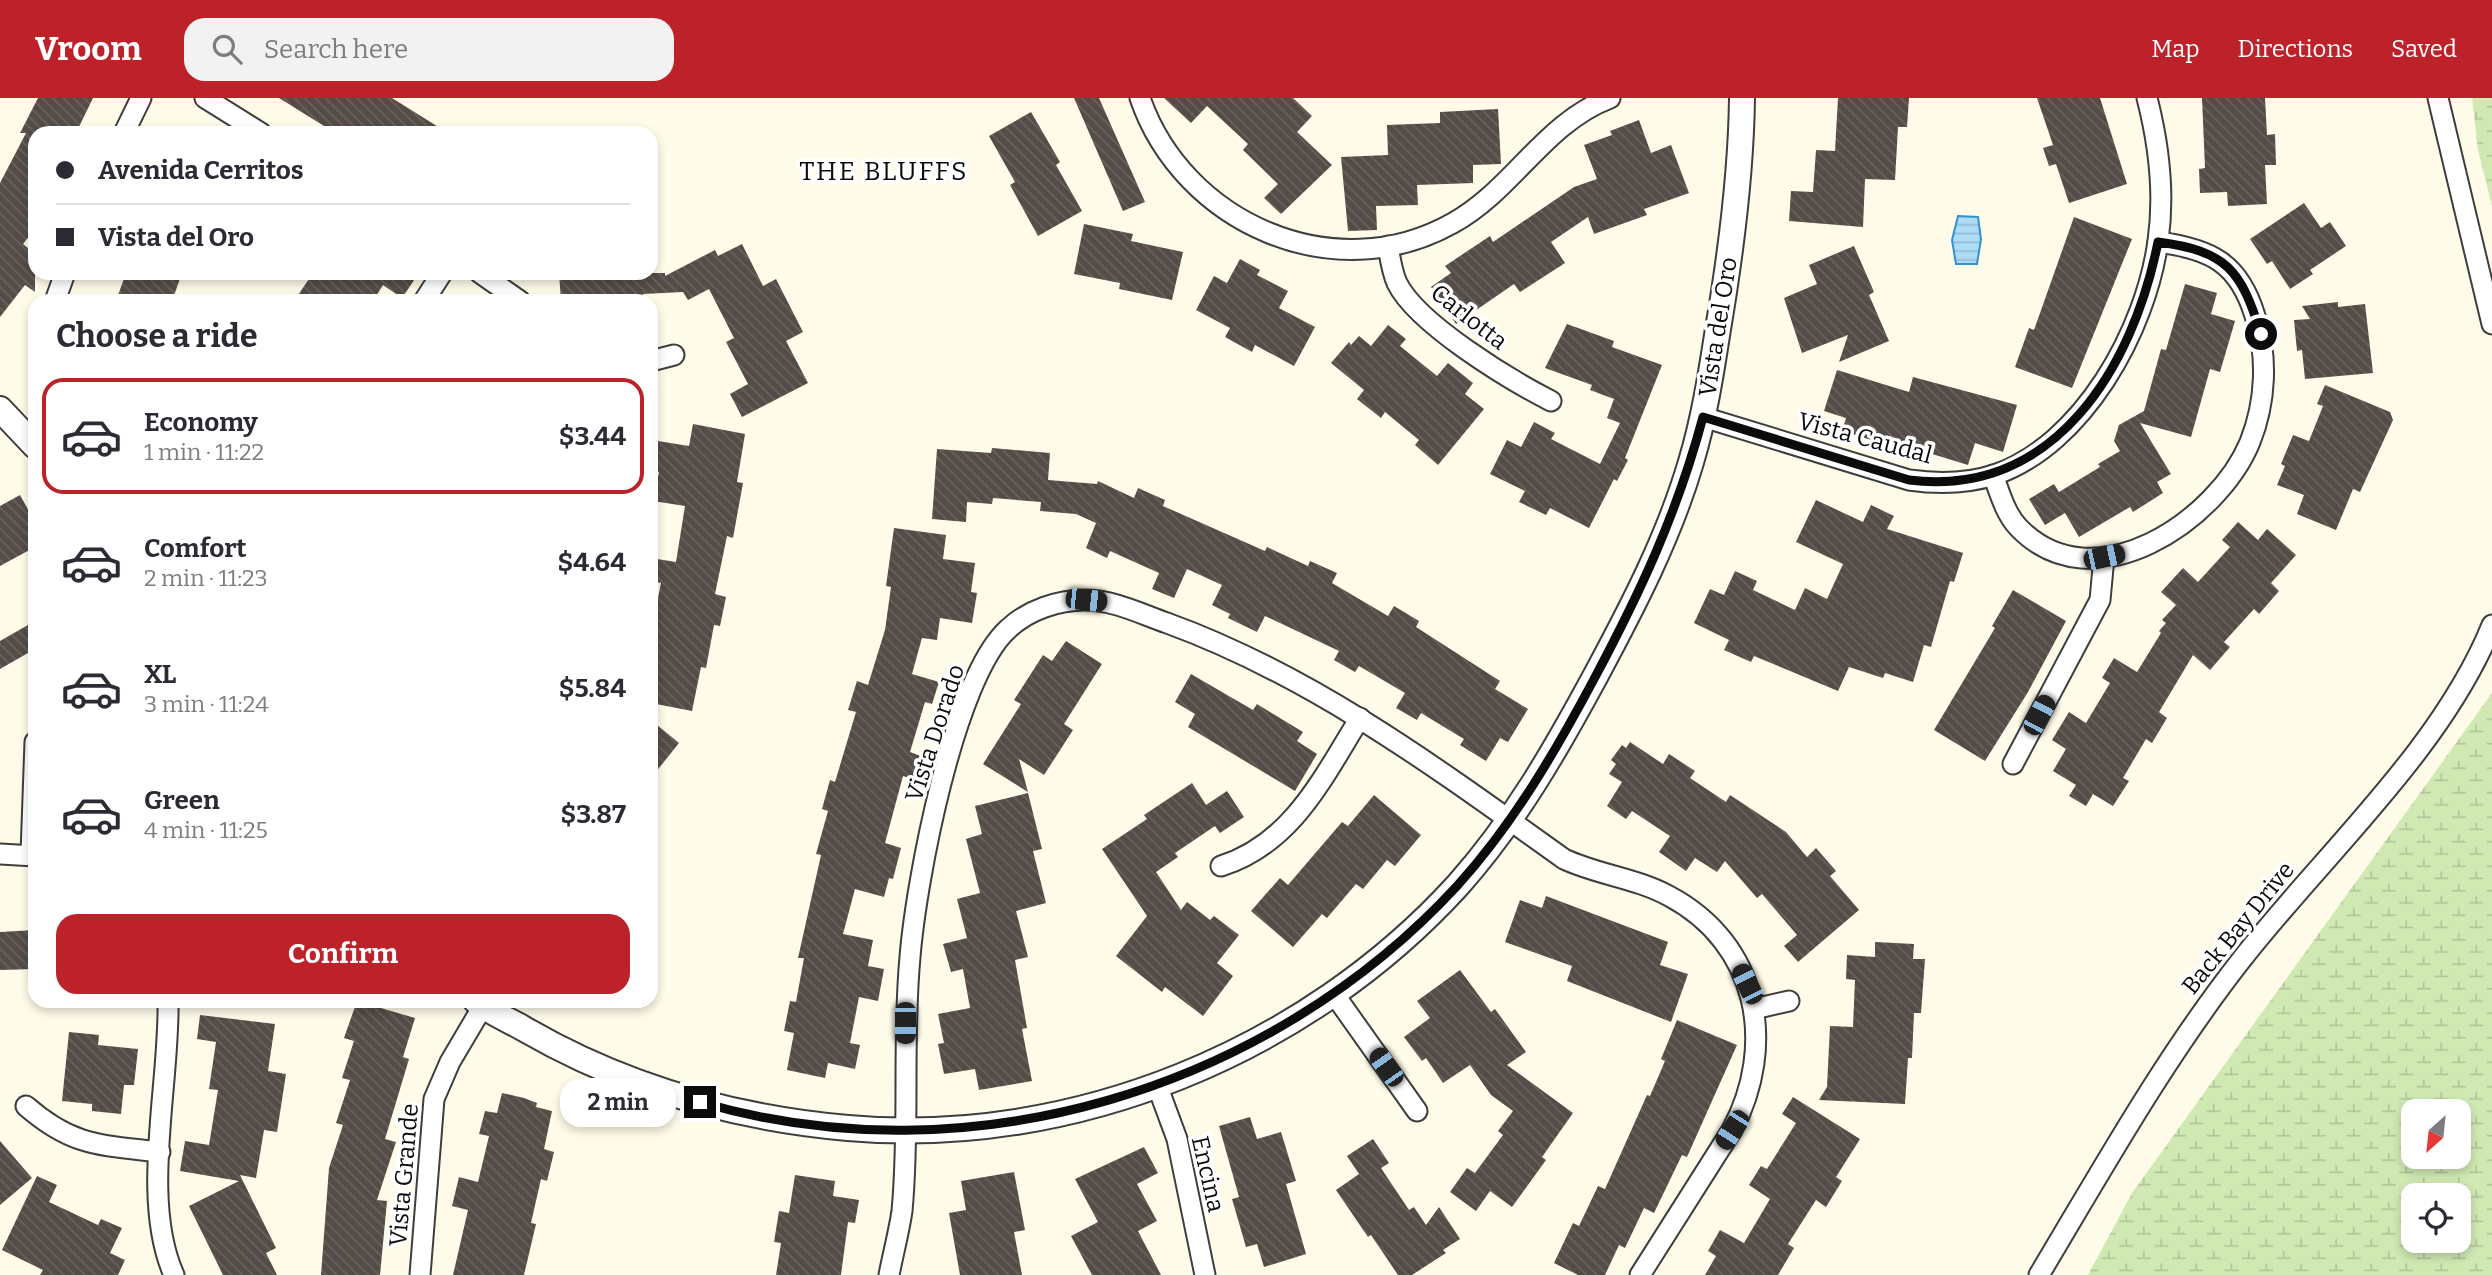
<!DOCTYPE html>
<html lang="en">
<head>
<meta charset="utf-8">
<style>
	body { margin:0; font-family:Bitter,serif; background:#f2f2f3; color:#2b2b33; height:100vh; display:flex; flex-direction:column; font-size:26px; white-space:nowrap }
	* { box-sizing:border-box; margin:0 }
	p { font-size:23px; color:#7c7c81 }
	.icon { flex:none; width:38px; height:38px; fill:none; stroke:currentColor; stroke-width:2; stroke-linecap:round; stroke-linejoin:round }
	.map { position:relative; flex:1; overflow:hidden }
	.sheet { position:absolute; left:28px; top:196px; width:630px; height:714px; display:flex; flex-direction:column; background:#fff; border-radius:21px; box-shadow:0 4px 10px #0003 }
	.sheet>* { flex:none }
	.hud { position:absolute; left:28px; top:28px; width:630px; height:154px; border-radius:21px; box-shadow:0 4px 10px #0003; display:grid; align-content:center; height:154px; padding:0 28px; background:#fff }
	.needle { width:46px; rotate:207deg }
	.controls { position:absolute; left:2401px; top:1001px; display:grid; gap:14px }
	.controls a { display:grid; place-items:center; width:70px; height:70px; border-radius:14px; background:#fff; box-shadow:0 4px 10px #0003; font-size:35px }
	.end { position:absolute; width:32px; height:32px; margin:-16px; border:9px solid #0b0b0b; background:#fff; box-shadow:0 0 0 4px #fff }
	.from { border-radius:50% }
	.bubble { position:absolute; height:49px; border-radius:21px; background:#fff; box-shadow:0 4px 10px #0003; font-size:23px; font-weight:700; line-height:49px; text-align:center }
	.car { position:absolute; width:21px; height:42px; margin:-21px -10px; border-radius:9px; box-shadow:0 0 5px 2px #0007; background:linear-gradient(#222 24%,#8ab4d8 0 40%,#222 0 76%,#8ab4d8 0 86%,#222 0) }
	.hud b { display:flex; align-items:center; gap:24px; height:66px; font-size:26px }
	.hud b+b { border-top:2px solid #e1e1e2 }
	.hud i { width:18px; height:18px; background:#2b2b33 }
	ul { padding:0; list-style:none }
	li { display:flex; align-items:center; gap:21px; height:116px; margin:0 14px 10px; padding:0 14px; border:4px solid transparent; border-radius:21px }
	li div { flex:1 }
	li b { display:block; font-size:26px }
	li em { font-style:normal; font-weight:700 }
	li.on { border-color:#bd222a }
	li>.icon { width:63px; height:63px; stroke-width:1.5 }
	h2 { padding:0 28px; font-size:32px; line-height:84px }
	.action { display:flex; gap:14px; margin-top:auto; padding:14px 28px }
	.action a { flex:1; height:80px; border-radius:21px; background:#bd222a; color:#fff; font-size:28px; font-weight:700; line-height:80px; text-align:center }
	header { display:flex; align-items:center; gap:42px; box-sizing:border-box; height:98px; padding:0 35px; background:#bd222a; color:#fff }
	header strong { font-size:33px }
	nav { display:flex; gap:38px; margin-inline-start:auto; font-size:24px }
	.search { width:490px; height:63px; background:#f2f2f3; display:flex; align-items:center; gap:18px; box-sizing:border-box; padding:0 24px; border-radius:21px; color:#7c7c81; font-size:26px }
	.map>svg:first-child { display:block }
	.wetland { fill:url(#wetland-marsh); fill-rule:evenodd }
	.water { fill:url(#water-rules); stroke:#3392cf; stroke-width:2 }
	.building { fill:url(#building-back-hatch) }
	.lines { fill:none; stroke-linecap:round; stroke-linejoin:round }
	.minor-casing { stroke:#3e3e3e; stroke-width:23 }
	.tertiary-casing { stroke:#3e3e3e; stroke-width:28 }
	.minor { stroke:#fff; stroke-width:19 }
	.tertiary { stroke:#fff; stroke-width:24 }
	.route { stroke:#0b0b0b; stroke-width:9 }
	.labels { text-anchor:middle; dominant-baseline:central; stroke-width:7; stroke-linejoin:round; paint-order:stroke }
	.street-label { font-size:24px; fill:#0b0b0b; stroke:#fff }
	.neighbourhood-label { font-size:26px; letter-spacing:2px; fill:#0b0b0b; stroke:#fff }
</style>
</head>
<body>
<header>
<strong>Vroom</strong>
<div class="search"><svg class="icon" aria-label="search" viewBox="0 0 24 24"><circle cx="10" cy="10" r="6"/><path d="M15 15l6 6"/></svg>Search here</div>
<nav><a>Map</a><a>Directions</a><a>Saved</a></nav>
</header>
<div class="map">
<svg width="2492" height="1177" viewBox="0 0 2492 1177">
	<defs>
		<pattern id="wetland-marsh" width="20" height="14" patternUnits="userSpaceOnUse" patternTransform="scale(1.75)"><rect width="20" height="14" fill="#d0e9b3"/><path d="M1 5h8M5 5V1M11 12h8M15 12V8" fill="none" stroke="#b1c699"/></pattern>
		<pattern id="water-rules" width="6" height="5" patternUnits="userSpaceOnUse" patternTransform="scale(1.75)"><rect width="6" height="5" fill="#addcf7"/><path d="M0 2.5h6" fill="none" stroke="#94bbd2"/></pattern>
		<pattern id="building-back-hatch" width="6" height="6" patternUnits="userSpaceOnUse" patternTransform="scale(1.75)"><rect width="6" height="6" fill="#544c47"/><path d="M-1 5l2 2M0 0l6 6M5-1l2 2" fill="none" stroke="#68615d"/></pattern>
	</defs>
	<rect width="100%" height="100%" fill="#fffbe9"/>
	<!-- wetland -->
	<g class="wetland">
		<path d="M2472 0H2492V108L2478 52Z"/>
		<path d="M2492 595V1177H2088L2132 1095ZM2413 1013H2459V1059H2413ZM2413 1097H2459V1143H2413Z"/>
	</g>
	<!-- water -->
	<path class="water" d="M1958 118 1978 119 1981 141 1977 166H1956L1952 142Z"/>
	<!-- building -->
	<g class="building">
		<path d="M38 0H93L76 35H35V131L23 146 35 156V194L25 187 0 219V85L26 35H20Z"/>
		<path d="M279 0H392L448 35H320L324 28Z"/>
		<path d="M1074 0H1099L1145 104 1123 113Z"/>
		<path d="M1164 0H1293L1312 18 1297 34 1332 67 1281 116 1264 100 1278 86 1243 52 1248 46 1207 8 1191 25Z"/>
		<path d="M1838 0H1909L1907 29H1898L1895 82 1865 81 1863 129 1789 123 1791 93 1813 94 1816 52 1835 53Z"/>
		<path d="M2037 0H2100L2127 86 2069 105 2056 66 2049 68 2043 50 2053 47Z"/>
		<path d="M2202 0H2265L2267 37 2275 36 2276 67H2265L2267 106 2228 108 2227 94 2200 95 2199 71 2205 70Z"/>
		<path d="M1498 11 1501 66 1473 67V85L1417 87 1418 107 1376 108 1377 132 1348 133 1341 59 1388 57 1387 27 1440 25V14Z"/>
		<path d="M1031 14 1060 64 1056 67 1082 113 1038 138 1010 87 1015 84 989 38Z"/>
		<path d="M1639 22 1651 55 1671 47 1689 95 1644 111 1647 117 1594 136 1588 119 1551 144 1565 165 1520 194 1514 186 1456 226 1431 189 1451 175 1445 168 1490 138 1493 144 1574 89 1597 81 1584 47 1612 37 1610 33Z"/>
		<path d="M2304 105 2321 130 2330 124 2346 148 2310 172 2313 176 2290 191 2272 163 2267 166 2250 141Z"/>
		<path d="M2074 119 2132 141 2072 290 2015 269 2029 230 2034 232Z"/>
		<path d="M1084 126 1133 136 1131 143 1183 154 1172 202 1119 191 1120 185 1074 176Z"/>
		<path d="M742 146 763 188 776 181 803 234 786 243 808 285 742 319 730 296 748 286 726 244 734 240 709 191 688 202 683 194 643 196V203H561L559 175H665V178L715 152 718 158Z"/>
		<path d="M1854 148 1874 194 1869 197 1889 243 1839 264 1848 237 1802 255 1784 200 1817 186 1809 167Z"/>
		<path d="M1240 161 1260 172 1257 177 1288 193 1279 210 1315 229 1294 268 1255 247 1252 254 1225 239 1230 230 1196 212 1214 178 1227 185Z"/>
		<path d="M126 175H182L172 203H116Z"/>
		<path d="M313 175H419L402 200 383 187 373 203H294Z"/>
		<path d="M2185 186 2217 195 2211 216 2235 223 2220 274 2210 271 2191 339 2140 325 2171 376 2157 384 2163 395 2133 414 2130 409 2079 439 2065 415 2045 427 2029 401 2054 386 2059 394 2100 369 2098 366 2120 353 2114 343 2119 327 2144 313 2161 251 2166 252Z"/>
		<path d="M2338 204V209L2365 206 2373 275 2305 281 2302 252 2297 253 2294 222 2310 221 2302 208Z"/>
		<path d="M1567 226 1614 243 1612 249 1662 267 1625 360 1628 362 1617 383 1614 381 1589 430 1550 410 1546 417 1519 404 1525 393 1490 376 1507 342 1521 349 1534 324 1555 335 1551 341 1600 366 1620 325 1607 320 1614 301 1590 292 1592 287 1545 270Z"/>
		<path d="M1388 227 1406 241 1400 248 1437 278 1448 265 1473 285 1465 296 1484 311 1438 367 1415 347 1419 342 1385 314 1381 320 1357 301 1364 292 1331 265 1349 244 1351 247 1359 238 1371 248Z"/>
		<path d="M1837 272 1909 294 1913 279 2017 307 2003 354 1975 345 1968 367 1916 351 1914 355 1842 333 1846 320 1824 313Z"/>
		<path d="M2325 287 2390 314 2393 322 2360 394 2353 391 2336 432 2297 416 2304 397 2277 387 2285 368 2281 366 2293 337 2309 343 2323 308 2317 306Z"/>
		<path d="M693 326 745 336 737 384 743 385 733 440 727 438 715 496 726 499 720 528 714 527 706 570 701 569 692 613 651 605V535L661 485 652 483 657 461 676 464 685 408 653 403 659 374 653 373 658 343 689 348Z"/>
		<path d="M992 350 1050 355 1048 382 1097 386 1098 383 1134 400 1138 390 1165 402 1163 408 1265 453 1267 449 1308 468 1310 463 1337 475 1332 485 1388 518 1394 508 1419 523 1416 529 1500 583 1495 591 1528 611 1508 644 1500 640 1486 663 1460 647 1464 641 1421 615 1417 622 1396 610 1405 595 1359 568 1355 574 1334 562 1339 553 1265 518 1257 534 1228 520 1230 516 1212 507 1222 487 1187 471 1174 500 1152 491 1159 475 1110 453 1107 460 1086 450 1096 425 1076 416 1040 413 1041 404 993 400 992 406 967 404 966 424 932 421 937 351 991 355Z"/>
		<path d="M20 397 35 424V449L0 468V408Z"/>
		<path d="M1816 402 1863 424 1871 407 1894 418 1887 431 1963 455 1954 484 1950 483 1931 549 1924 547 1913 584 1885 575 1883 580 1849 569 1838 593 1754 558 1751 564 1724 552 1729 542 1694 525 1710 491 1724 497 1735 473 1757 483 1753 492 1795 512 1805 490 1827 501 1843 466 1796 444Z"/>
		<path d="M2238 424 2258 442 2267 431 2296 457 2271 485 2279 493 2259 516 2254 511 2224 544 2230 549 2210 572 2193 557 2159 614 2167 620 2152 645 2146 641 2123 680 2129 683 2113 708 2093 696 2086 708 2069 698 2076 687 2053 673 2066 651 2052 642 2069 614 2086 625 2110 585 2102 580 2114 560 2137 574 2161 535 2159 533 2166 525 2162 522 2176 507 2161 494 2183 470 2198 484 2230 449 2222 442Z"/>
		<path d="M894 430 946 437 943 461 975 465 971 494 977 495 972 525 940 520 937 542 922 540 912 576 939 584 932 606 925 604 910 654 926 660 919 683 903 678 885 745 901 750 893 781 889 780 884 799 855 791 843 836 873 842 868 868 884 871 878 903 859 899 850 945 860 947 855 971 828 965 825 980 787 972 794 935 784 933 790 903 796 904 804 860H798L821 757 816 756 828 713 822 711 830 682 835 684 856 614 848 612 857 583 868 587 885 532 891 489 886 488Z"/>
		<path d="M2013 492 2066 523 2028 594 1985 663 1934 632 1995 530 1992 528Z"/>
		<path d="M35 523V551L0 571V543Z"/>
		<path d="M1066 543 1102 566 1064 626 1073 632 1044 677 1019 661 1028 694 983 666 1021 606 1014 602 1043 557 1052 563Z"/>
		<path d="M1191 576 1253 612 1257 606 1303 634 1297 643 1317 656 1295 693 1188 629 1195 616 1175 604Z"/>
		<path d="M651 622 679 645 651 680Z"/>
		<path d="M1630 644 1663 666 1669 656 1695 673 1690 680 1726 704 1730 697 1786 734 1807 759 1816 750 1836 773 1830 778 1859 812 1798 864 1784 848 1797 837 1762 796 1757 800 1725 763 1717 774 1695 760 1686 773 1659 754 1670 738 1632 713 1626 721 1607 708 1622 684 1609 676 1616 666 1611 662 1622 647 1626 650Z"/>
		<path d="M1192 685 1206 707 1227 693 1244 719 1220 735 1215 728 1175 755 1178 759 1156 774 1181 812 1187 804 1210 822 1214 818 1239 837 1217 865 1233 878 1203 918 1165 889 1162 894 1116 858 1147 818 1102 751 1147 721 1144 717Z"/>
		<path d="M1028 695 1042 751 1033 753 1046 805 1016 813 1028 859 1015 862 1027 930 1022 931 1032 983 979 992 975 971 944 976 938 946 944 945 938 916 970 910 963 871 951 874 943 846 967 840 957 801 980 795 966 741 982 736 975 708Z"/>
		<path d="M1374 697 1421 737 1395 768 1387 762 1363 791 1356 786 1327 820 1322 816 1293 849 1251 813 1280 780 1288 787 1342 724 1348 728Z"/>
		<path d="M1546 798 1668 844 1660 867 1688 876 1671 924 1567 883 1572 868 1505 844 1520 802 1542 810Z"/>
		<path d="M35 832V871L0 872V834Z"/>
		<path d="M1875 844 1914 846 1913 861H1925L1921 915H1914L1912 960H1908L1905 1006 1819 1002 1827 989 1830 928 1853 929 1855 882 1846 881 1847 857 1875 859Z"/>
		<path d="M1460 872 1491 914 1495 911 1526 954 1507 967 1573 1015 1542 1059 1546 1062 1512 1109 1490 1093 1476 1113 1450 1094 1467 1070 1475 1075 1503 1037 1498 1033 1513 1013 1491 997 1470 967 1443 985 1426 960 1422 963 1404 939 1430 920 1417 903Z"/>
		<path d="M357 903 415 920 403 959 409 961 385 1041 396 1044 377 1102 387 1103 380 1177H321L329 1070 343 1027 336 1025 350 982 342 980 354 943 344 940Z"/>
		<path d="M200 917 275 926 268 973 286 976 277 1034 264 1032 256 1080 240 1077 276 1150 266 1155 277 1177H223L189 1108 239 1083 180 1073 185 1043 209 1047 218 992 209 991 216 944 197 941Z"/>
		<path d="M1677 922 1737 947 1687 1059 1682 1057 1654 1115 1644 1110 1625 1150 1619 1147 1605 1177H1578L1554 1165 1573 1125 1579 1128 1598 1088 1605 1091 1647 997 1650 998 1665 963 1661 961Z"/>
		<path d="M69 934 99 937 98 947 138 951 134 987H124L121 1016 92 1013V1006L62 1003Z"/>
		<path d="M502 995 524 1000 537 1005 536 1009 552 1013 544 1051 554 1054 547 1083 541 1081 531 1125 536 1126 524 1177H453L468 1112 452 1108 459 1079 478 1084 489 1038 479 1036 485 1013 497 1015Z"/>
		<path d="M1793 999 1860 1041 1836 1079 1842 1083 1826 1109 1816 1102 1788 1146 1794 1150 1778 1177H1705L1716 1158 1708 1153 1720 1132 1744 1145 1770 1101 1749 1087 1761 1068 1767 1071 1796 1025 1782 1016Z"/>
		<path d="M1250 1019 1257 1041 1281 1034 1296 1083 1286 1086 1306 1156 1264 1169 1257 1146 1246 1149 1232 1101 1239 1099 1219 1028Z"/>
		<path d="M1373 1041 1389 1065 1381 1070 1409 1112 1414 1109 1426 1127 1439 1109 1460 1141 1443 1152 1446 1155 1412 1177H1398L1371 1137 1368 1139 1336 1092 1359 1076 1347 1058Z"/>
		<path d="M0 1043 32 1080 0 1107Z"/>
		<path d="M1144 1049 1158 1075 1137 1086 1157 1123 1138 1133 1161 1177H1092L1071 1138 1098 1124 1075 1081Z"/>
		<path d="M1014 1074 1025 1132 1014 1134 1022 1177H960L949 1115 966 1112 961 1083Z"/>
		<path d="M795 1077 835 1083 833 1098 859 1102 855 1125 848 1124 841 1177H776L781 1145 774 1144 779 1113 789 1115Z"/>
		<path d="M37 1078 57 1087 49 1104 98 1127 101 1121 122 1130 110 1155 125 1162 118 1177H40L43 1172 2 1152Z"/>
	</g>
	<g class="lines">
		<defs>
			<g id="minor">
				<path d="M205 0 261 35"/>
				<path d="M1140 0C1183 125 1334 192 1453 125 1513 92 1544 25 1610 0"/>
				<path d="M2438 0 2492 226"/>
				<path d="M124 35 141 0"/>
				<path d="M1388 148C1390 160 1392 174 1397 185 1417 226 1510 282 1551 303"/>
				<path d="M480 175 520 203"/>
				<path d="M55 203 65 175"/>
				<path d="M424 203 442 175"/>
				<path d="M651 263 674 257"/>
				<path d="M1703 319 1909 382C1937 386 1966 386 1994 377 2083 347 2146 232 2158 143 2165 94 2159 47 2147 0"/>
				<path d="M1993 377C2000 395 2005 415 2018 429 2093 508 2218 422 2250 344 2266 304 2268 258 2255 218 2239 165 2211 151 2158 144"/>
				<path d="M2013 666 2100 502 2104 459"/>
				<path d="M0 756 35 758"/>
				<path d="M31 756 35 644"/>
				<path d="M1221 768C1293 745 1323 679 1360 620"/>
				<path d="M1334 896 1417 1013"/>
				<path d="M168 903C170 986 140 1101 174 1177"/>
				<path d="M1754 911 1789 903"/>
				<path d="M1157 987 1177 1041 1205 1177"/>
				<path d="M26 1008C73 1049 101 1047 160 1054"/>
				<path d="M420 1177 434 1001 450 964 486 903"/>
				<path d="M889 1177C893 1156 899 1134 902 1113 910 1029 902 943 910 859 916 784 954 580 1008 531 1028 512 1058 502 1085 502 1114 502 1141 516 1167 525 1313 578 1438 671 1564 761 1598 777 1636 780 1669 798 1759 846 1777 947 1732 1032L1640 1177"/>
				<path d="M2039 1177C2103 1070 2165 959 2242 861 2324 756 2442 651 2492 527"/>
			</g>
			<g id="tertiary">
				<path d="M0 311 35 348"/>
				<path d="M476 903C491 915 509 922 526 932 625 989 734 1020 848 1030 1073 1050 1307 953 1458 787 1515 723 1556 651 1596 577 1633 508 1669 439 1691 364 1704 321 1711 276 1718 231 1731 154 1741 78 1742 0"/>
			</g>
		</defs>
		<!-- minor casing -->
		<use href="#minor" class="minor-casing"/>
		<!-- tertiary casing -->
		<use href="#tertiary" class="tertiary-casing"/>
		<!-- minor -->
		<use href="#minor" class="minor"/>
		<!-- tertiary -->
		<use href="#tertiary" class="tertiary"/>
	</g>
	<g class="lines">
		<!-- route -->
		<path class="route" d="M700 1004C968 1083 1269 992 1457 788 1513 726 1554 656 1593 583 1640 495 1677 416 1703 319L1909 382C2055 400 2133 269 2158 144 2227 153 2241 172 2261 236"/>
	</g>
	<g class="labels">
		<!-- street labels -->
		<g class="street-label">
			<text transform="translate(1469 219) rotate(38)">Carlotta</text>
			<text transform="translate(1718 229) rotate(-81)">Vista del Oro</text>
			<text transform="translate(1865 340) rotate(15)">Vista Caudal</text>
			<text transform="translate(935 635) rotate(-72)">Vista Dorado</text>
			<text transform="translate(2238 830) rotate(-51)">Back Bay Drive</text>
			<text transform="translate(1208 1076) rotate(77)">Encina</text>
			<text transform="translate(404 1077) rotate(-85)">Vista Grande</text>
		</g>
		<!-- neighbourhood labels -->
		<g class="neighbourhood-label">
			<text x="884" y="73">THE BLUFFS</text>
		</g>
	</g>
</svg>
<div class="controls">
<a><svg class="needle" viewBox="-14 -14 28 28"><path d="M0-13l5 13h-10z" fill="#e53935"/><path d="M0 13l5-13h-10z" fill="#7c7c81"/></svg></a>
<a><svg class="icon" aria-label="locate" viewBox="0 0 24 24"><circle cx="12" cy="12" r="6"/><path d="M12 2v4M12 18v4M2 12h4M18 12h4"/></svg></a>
</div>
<i class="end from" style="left:2261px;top:236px"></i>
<i class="end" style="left:700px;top:1004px"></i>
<div class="bubble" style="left:560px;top:980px;width:116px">2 min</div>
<i class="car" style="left:2104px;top:459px;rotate:78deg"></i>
<i class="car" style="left:1086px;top:502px;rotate:96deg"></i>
<i class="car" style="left:2039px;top:617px;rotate:28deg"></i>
<i class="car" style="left:1747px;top:886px;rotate:334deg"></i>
<i class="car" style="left:905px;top:925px;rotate:180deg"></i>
<i class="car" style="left:1386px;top:969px;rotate:325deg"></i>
<i class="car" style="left:1732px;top:1032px;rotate:213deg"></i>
<div class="hud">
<b><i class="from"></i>Avenida Cerritos</b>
<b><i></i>Vista del Oro</b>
</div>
<section class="sheet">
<h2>Choose a ride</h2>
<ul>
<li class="on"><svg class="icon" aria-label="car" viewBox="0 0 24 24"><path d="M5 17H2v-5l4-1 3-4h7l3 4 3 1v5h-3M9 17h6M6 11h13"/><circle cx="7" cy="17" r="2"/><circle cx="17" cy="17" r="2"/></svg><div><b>Economy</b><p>1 min · 11:22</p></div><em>$3.44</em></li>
<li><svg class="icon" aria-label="car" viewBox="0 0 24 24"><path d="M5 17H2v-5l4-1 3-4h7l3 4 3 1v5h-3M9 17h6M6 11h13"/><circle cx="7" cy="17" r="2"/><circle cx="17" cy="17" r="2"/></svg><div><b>Comfort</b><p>2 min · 11:23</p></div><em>$4.64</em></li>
<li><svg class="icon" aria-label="car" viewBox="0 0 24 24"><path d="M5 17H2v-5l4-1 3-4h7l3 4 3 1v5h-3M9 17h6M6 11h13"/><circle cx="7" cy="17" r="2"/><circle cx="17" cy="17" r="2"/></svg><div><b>XL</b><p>3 min · 11:24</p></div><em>$5.84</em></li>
<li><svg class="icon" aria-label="car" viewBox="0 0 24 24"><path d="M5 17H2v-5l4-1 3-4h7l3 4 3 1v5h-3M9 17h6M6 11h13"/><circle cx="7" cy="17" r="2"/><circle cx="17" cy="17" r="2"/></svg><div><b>Green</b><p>4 min · 11:25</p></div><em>$3.87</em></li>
</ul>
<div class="action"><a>Confirm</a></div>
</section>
</div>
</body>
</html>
